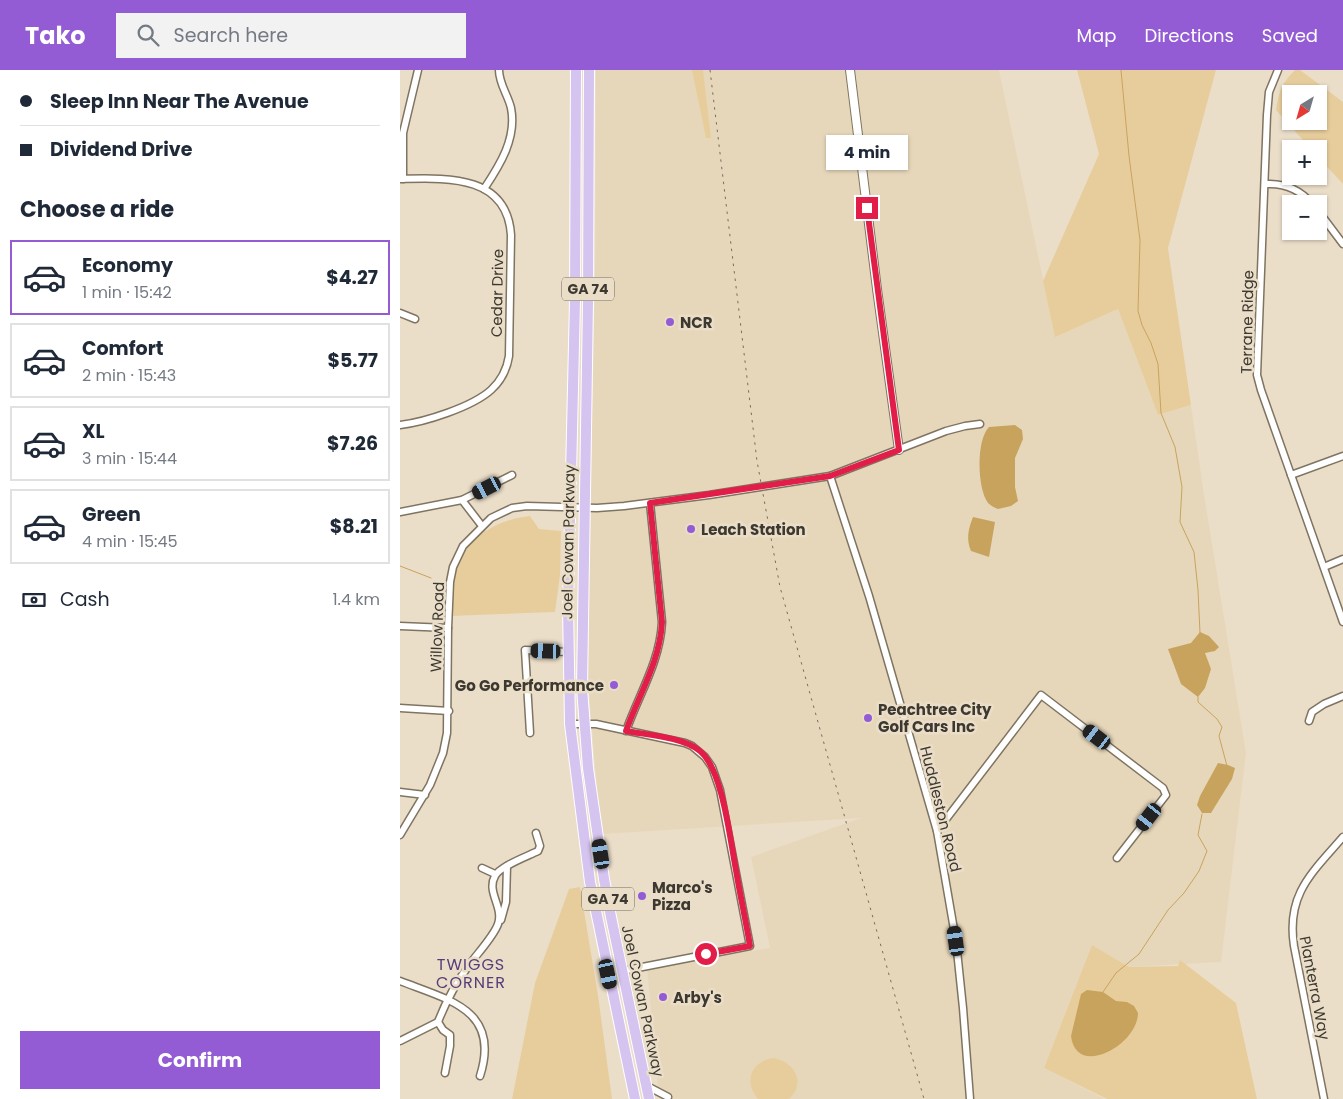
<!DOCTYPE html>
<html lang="en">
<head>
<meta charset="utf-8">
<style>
	body { margin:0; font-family:Poppins,sans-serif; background:#f2f2f3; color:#1f2937; height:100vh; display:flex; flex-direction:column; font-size:19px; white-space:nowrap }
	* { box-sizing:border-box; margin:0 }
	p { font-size:16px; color:#747a83 }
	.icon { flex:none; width:28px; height:28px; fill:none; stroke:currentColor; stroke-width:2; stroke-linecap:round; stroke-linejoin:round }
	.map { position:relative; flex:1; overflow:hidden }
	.drawer { display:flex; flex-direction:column; background:#fff; width:400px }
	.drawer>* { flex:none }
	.guide { display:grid; align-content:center; height:110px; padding:0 20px; background:#fff }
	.needle { width:32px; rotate:217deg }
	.fabs { position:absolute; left:882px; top:15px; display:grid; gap:10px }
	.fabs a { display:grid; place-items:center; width:45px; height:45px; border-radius:0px; background:#fff; box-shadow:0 1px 4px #0004; font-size:25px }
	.end { position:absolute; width:22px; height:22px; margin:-11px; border:6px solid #e11d48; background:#fff; box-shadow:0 0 0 2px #fff }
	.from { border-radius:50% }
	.bubble { position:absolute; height:35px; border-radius:0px; background:#fff; box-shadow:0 1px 4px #0004; font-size:16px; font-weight:700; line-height:35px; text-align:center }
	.car { position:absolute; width:15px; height:30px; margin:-15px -8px; border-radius:6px; box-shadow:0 0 4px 1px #0007; background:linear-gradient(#222 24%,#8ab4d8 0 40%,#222 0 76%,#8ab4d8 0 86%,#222 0) }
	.guide b { display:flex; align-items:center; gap:18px; height:48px; font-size:19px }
	.guide b+b { border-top:1px solid #e0e1e3 }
	.guide i { width:12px; height:12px; background:#1f2937 }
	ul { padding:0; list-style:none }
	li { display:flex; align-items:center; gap:15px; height:75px; margin:0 10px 8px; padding:0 10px; border:2px solid #e0e1e3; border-radius:0px }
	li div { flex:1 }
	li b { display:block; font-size:19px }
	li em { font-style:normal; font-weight:700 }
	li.on { border-color:#935cd4 }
	li>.icon { width:45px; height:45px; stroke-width:1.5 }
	h2 { padding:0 20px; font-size:22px; line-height:60px }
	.pay { display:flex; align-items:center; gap:12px; height:55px; padding:0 20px; font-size:19px }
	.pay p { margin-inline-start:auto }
	.action { display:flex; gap:10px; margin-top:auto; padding:10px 20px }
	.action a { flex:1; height:58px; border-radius:0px; background:#935cd4; color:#fff; font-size:20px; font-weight:700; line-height:58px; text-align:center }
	header { display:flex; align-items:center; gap:30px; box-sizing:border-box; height:70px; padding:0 25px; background:#935cd4; color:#fff }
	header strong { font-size:24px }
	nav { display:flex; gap:28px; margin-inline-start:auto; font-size:18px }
	.search { width:350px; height:45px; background:#f2f2f3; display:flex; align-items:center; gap:12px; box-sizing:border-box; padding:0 18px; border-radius:0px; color:#747a83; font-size:19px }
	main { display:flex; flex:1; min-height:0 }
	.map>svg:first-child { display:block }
	.built { fill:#e7d7ba }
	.green { fill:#e8cd9c; fill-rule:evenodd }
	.water { fill:#c8a35d }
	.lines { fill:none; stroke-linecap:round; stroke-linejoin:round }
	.stream { stroke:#c8a35d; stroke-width:1 }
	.minor-casing { stroke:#7f7461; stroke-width:9 }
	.tertiary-casing { stroke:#7f7461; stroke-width:10 }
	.primary-casing { stroke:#fff; stroke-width:12 }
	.minor { stroke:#fff; stroke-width:6 }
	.tertiary { stroke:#fff; stroke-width:8 }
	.primary { stroke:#d5c4ef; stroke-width:10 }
	.rail { stroke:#756e61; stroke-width:1; stroke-dasharray:2.5 5; stroke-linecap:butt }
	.route { stroke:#e11d48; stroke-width:6 }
	.poi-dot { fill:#935cd4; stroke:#ebdec9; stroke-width:2 }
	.labels { text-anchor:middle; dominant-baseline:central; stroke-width:5; stroke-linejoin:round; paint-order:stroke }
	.shield { fill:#ebdec9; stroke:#716a5e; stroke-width:1 }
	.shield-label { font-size:14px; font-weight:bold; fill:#3d3930 }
	.street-label { font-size:15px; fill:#3d3930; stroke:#ebdec9 }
	.poi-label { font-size:15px; font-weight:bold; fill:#3d3930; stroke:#ebdec9; text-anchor:start }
	.neighbourhood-label { font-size:16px; letter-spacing:1px; fill:#573d78; stroke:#ebdec9 }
</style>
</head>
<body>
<header>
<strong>Tako</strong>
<div class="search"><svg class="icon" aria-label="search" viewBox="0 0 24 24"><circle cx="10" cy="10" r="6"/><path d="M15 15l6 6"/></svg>Search here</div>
<nav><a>Map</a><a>Directions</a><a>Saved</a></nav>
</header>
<main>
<section class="drawer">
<div class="guide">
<b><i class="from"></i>Sleep Inn Near The Avenue</b>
<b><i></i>Dividend Drive</b>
</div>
<h2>Choose a ride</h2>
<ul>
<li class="on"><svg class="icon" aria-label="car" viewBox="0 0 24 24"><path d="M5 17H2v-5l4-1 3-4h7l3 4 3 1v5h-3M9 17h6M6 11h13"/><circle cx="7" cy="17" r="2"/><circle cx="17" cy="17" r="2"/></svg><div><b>Economy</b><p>1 min · 15:42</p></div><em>$4.27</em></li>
<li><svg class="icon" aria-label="car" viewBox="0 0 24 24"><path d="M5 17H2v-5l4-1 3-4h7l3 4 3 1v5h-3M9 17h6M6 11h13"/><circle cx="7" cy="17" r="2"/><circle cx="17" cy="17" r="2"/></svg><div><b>Comfort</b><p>2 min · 15:43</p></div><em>$5.77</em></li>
<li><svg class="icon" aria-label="car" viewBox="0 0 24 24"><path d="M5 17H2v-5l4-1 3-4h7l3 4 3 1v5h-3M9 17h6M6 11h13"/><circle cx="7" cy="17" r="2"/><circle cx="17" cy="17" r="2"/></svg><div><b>XL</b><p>3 min · 15:44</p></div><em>$7.26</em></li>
<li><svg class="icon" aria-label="car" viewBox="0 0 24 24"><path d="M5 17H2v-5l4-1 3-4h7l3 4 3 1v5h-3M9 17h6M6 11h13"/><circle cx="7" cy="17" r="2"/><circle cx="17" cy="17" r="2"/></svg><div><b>Green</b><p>4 min · 15:45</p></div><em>$8.21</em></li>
</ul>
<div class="pay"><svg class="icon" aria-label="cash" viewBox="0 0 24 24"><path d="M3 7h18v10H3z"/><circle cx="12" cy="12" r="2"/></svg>Cash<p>1.4 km</p></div>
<div class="action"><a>Confirm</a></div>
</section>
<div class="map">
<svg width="943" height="1029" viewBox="0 0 943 1029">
	<rect width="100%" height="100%" fill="#ebdec9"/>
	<!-- built -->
	<path class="built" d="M196 0H599L655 266 718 239 758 345 791 335 803 418 846 683 821 892 729 897 692 876 644 998 705 1029H259L247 897 370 878 351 787 461 748 202 764 198 733 187 599 195 205Z"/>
	<!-- green -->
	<g class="green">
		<path d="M292 0H303L311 68H306Z"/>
		<path d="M677 0H816L768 178 791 335 758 345 718 239 655 267 643 211 699 84Z"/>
		<path d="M895 0H900L943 32V114L919 88V79H911L876 40C879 21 882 13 895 0ZM891 24H919V51H891Z"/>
		<path d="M130 446 139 459 161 461 160 506 155 542 51 546C51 508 55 487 83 460L86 461C99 452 114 448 130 446Z"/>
		<path d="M180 817 198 925 212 1029H112L135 913 169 819Z"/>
		<path d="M692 875 729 897 778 896 780 890 836 933 857 1029H707L644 998Z"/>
		<path d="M373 988C394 991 407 1013 389 1029H358C343 1011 351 992 373 988Z"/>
	</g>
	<!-- water -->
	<g class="water">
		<path d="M615 355 622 360 623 369 615 388V417L618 431 611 436 598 439C595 438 591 436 588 433 577 418 576 370 589 357Z"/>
		<path d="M573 447 595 452 589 487 571 481C566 469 568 460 573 447Z"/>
		<path d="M800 562 809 566 819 577 815 581 805 583 811 599 805 618 798 627 781 614 768 579 791 573Z"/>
		<path d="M818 693 828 695 835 698 832 709 811 743H802L797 735 800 726Z"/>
		<path d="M687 920 703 922 716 931 727 932 734 936 738 943C738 975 676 1009 671 966L681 924Z"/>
	</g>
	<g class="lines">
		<!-- stream -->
		<g class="stream">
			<path d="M721 0 729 86 740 170 738 241 742 255 751 273 758 294 761 343 775 377 782 417 780 452 794 482 798 520 800 563"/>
			<path d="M0 496 31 508"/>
			<path d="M798 627V632L817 649 822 657 819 666 827 696"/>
			<path d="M703 922 716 903 739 884 768 840 784 823 799 801 807 781 798 765 802 744"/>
		</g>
		<defs>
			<g id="minor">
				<path d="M878 0 869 22 867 45 857 305 861 320 943 552"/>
				<path d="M0 109C46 108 107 104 111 165L109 286C107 299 101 311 91 320 72 337 25 352 0 355"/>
				<path d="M3 109V63L18 0"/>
				<path d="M865 114C883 113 900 119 912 134"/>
				<path d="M84 119C100 95 117 68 111 38 108 25 99 14 99 0"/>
				<path d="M919 142 943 174"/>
				<path d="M0 243 15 249"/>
				<path d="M891 405 943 386"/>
				<path d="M430 406 469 526 537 761 556 871 563 938 570 1029"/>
				<path d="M62 430 82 456"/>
				<path d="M0 442 62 430 112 405"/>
				<path d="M924 497 943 489"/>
				<path d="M0 556 48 558"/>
				<path d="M0 638 49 641"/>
				<path d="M909 651 912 642 924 634 943 626"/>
				<path d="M170 654H196L285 673 292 676 305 687 312 697 320 720 350 876 222 901"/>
				<path d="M226 661C239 624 260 592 262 552L250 433"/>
				<path d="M130 663 125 580 168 582"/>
				<path d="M0 722 25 725"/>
				<path d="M537 761 641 625 763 718 766 725 717 788"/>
				<path d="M0 765 30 715 43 683 47 663 48 558 50 512 53 497 63 476 91 448 112 438 127 436 197 438 224 436 309 425 430 406 546 361 565 356 580 354"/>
				<path d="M82 798 95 804"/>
				<path d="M101 850 106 832 107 796"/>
				<path d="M0 911C49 930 101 940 80 1006"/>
				<path d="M38 952C46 931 56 913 69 895 77 884 94 866 98 854 104 837 86 822 95 806 100 796 128 786 138 781L140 776 136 763"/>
				<path d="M38 952 43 960 50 965V976L45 1003"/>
				<path d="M0 971 38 952"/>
				<path d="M247 1016 268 1027"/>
				<path d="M924 1029 894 876C886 824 912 803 943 767"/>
			</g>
			<path id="tertiary" d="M450 0 477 219 499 380"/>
			<g id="primary">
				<path d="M176 0 175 231 168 535 170 654 190 812 235 1029"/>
				<path d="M189 0 188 231 182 618 188 698 204 809 211 847 249 1029"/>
			</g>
		</defs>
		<!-- minor casing -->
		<use href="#minor" class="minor-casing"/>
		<!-- tertiary casing -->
		<use href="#tertiary" class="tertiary-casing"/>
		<!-- primary casing -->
		<use href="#primary" class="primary-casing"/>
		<!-- minor -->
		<use href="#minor" class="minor"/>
		<!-- tertiary -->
		<use href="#tertiary" class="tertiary"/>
		<!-- primary -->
		<use href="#primary" class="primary"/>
		<!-- rail -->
		<path class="rail" d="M310 0 357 391 380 517 524 1029"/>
	</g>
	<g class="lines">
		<!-- route -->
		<path class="route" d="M306 884 350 876C346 851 340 825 336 800 330 770 323 700 300 681 283 667 248 665 226 661 239 624 260 592 262 552L250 433 430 406 499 380 467 138"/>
	</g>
	<!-- markers -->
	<g class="poi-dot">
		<circle cx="270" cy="252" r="5"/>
		<circle cx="291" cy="459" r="5"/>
		<circle cx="214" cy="615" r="5"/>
		<circle cx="468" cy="648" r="5"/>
		<circle cx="242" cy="826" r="5"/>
		<circle cx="263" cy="927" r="5"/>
	</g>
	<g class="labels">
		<!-- shield labels -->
		<g class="shield">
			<rect x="162" y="207.5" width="52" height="23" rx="4"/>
			<rect x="182" y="817.5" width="52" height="23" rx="4"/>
		</g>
		<g class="shield-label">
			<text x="188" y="219">GA 74</text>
			<text x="208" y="829">GA 74</text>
		</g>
		<!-- street labels -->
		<g class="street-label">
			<text transform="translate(97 223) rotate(-89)">Cedar Drive</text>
			<text transform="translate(847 252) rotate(-89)">Terrane Ridge</text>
			<text transform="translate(168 472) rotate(-89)">Joel Cowan Parkway</text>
			<text transform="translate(37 557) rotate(-88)">Willow Road</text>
			<text transform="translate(541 739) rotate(76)">Huddleston Road</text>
			<text transform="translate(915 918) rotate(79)">Planterra Way</text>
			<text transform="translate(243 931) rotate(78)">Joel Cowan Parkway</text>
		</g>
		<!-- poi labels -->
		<g class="poi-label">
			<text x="280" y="252">NCR</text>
			<text x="301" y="459">Leach Station</text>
			<text x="204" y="615" text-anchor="end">Go Go Performance</text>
			<text x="478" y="639">Peachtree City<tspan x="478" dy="17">Golf Cars Inc</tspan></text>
			<text x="252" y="817">Marco's<tspan x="252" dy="17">Pizza</tspan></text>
			<text x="273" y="927">Arby's</text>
		</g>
		<!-- neighbourhood labels -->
		<g class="neighbourhood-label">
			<text x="71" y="894">TWIGGS<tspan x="71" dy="18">CORNER</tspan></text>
		</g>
	</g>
</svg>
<div class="fabs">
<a><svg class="needle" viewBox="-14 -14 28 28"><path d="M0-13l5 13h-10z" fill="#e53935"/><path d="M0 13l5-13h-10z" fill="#747a83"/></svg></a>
<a>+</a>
<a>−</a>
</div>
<i class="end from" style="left:306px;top:884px"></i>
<i class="end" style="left:467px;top:138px"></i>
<div class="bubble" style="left:426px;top:65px;width:82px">4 min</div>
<i class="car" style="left:87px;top:418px;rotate:243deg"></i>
<i class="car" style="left:146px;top:581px;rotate:272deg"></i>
<i class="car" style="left:697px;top:667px;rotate:307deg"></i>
<i class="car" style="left:749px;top:747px;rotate:218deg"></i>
<i class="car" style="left:201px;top:784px;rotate:351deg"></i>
<i class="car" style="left:556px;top:871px;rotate:352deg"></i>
<i class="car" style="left:208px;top:904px;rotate:168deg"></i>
</div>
</main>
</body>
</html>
